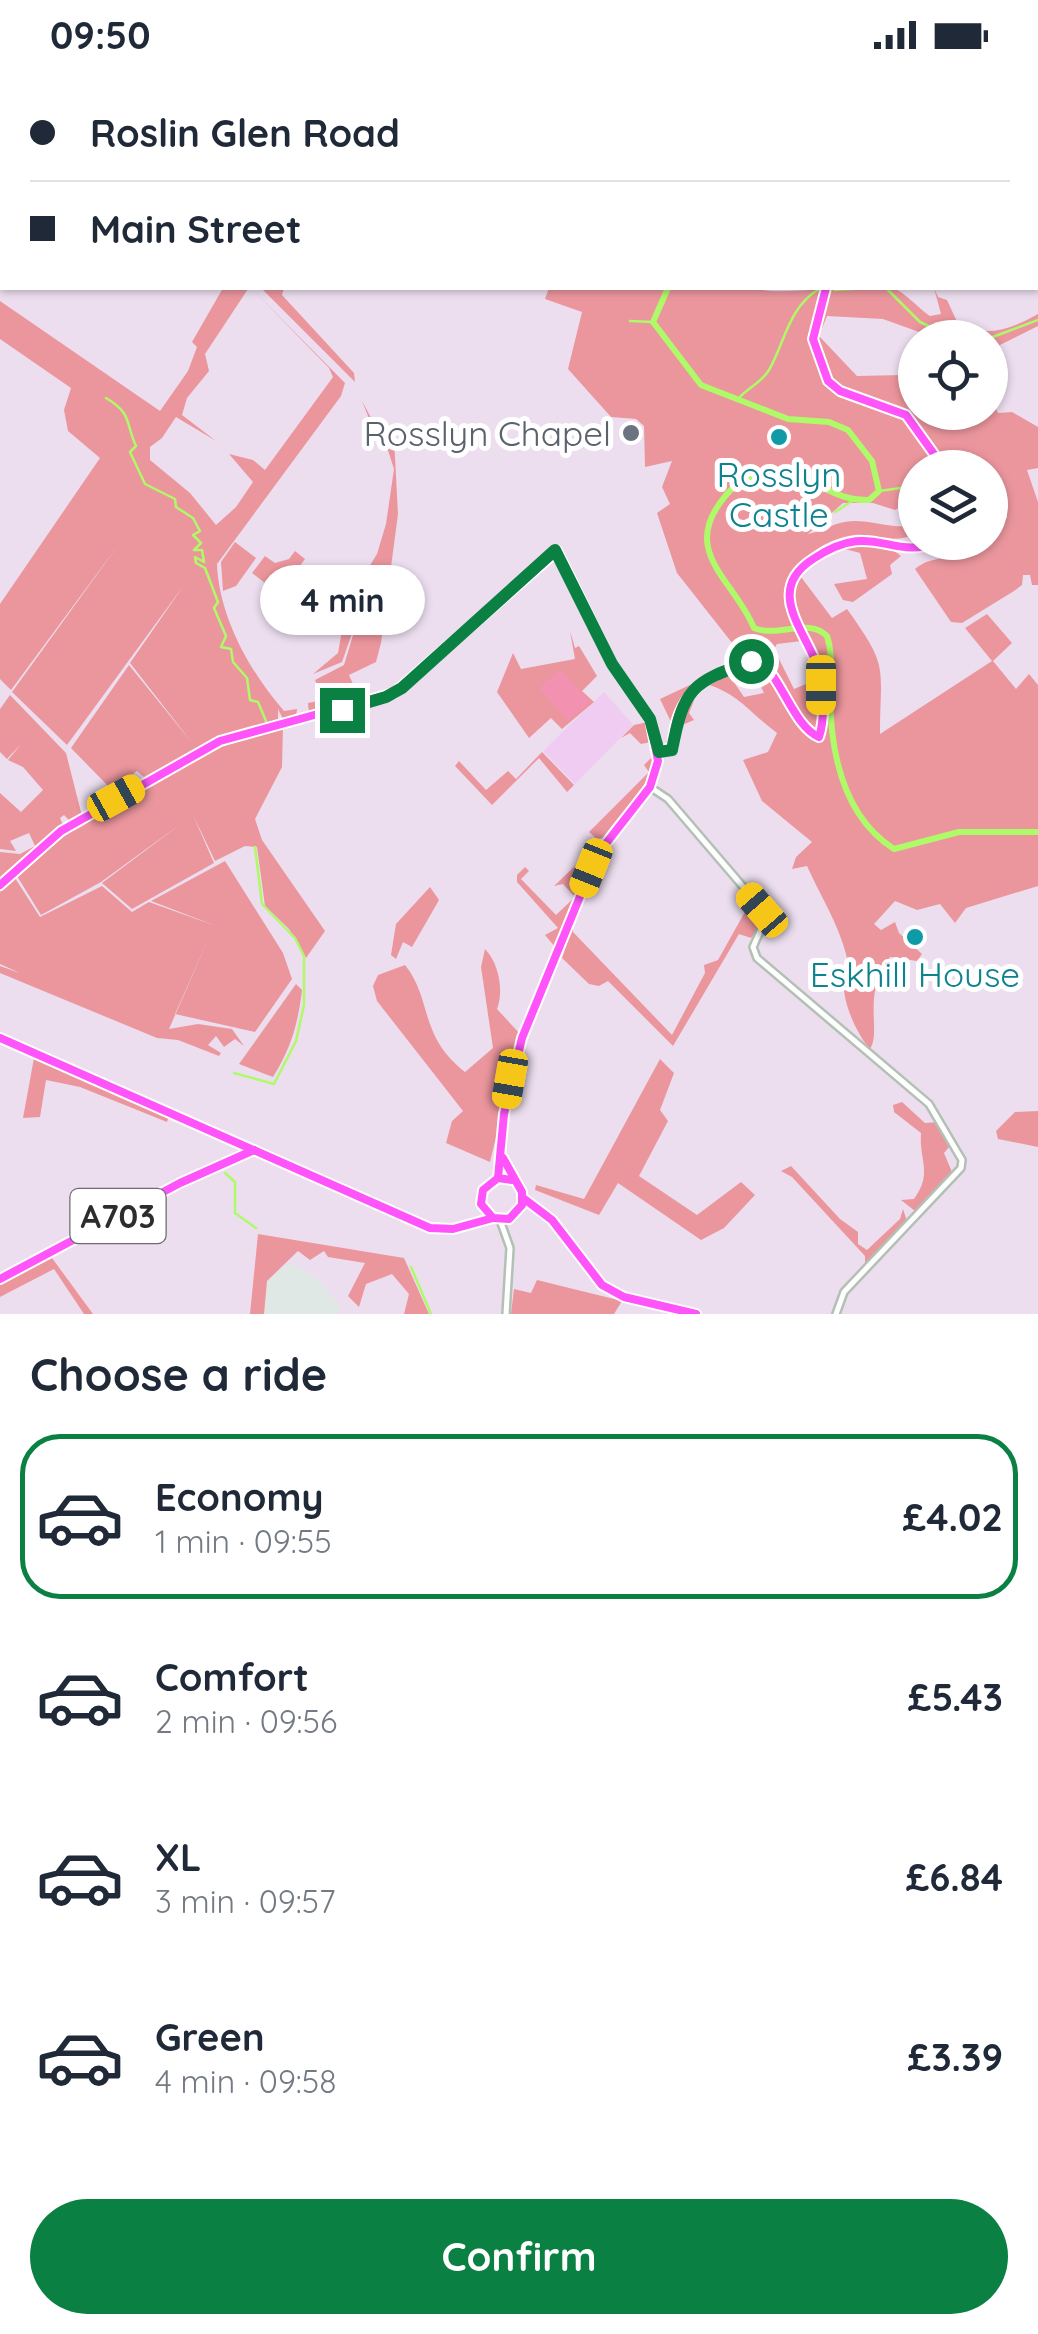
<!DOCTYPE html>
<html lang="en">
<head>
<meta charset="utf-8">
<style>
	body { margin:0; font-family:Quicksand,sans-serif; background:#f6f6f7; color:#1f2937; height:100vh; display:flex; flex-direction:column; font-size:38px; white-space:nowrap }
	* { box-sizing:border-box; margin:0 }
	p { font-size:32px; color:#747a83 }
	.icon { flex:none; width:55px; height:55px; fill:none; stroke:currentColor; stroke-width:2; stroke-linecap:round; stroke-linejoin:round }
	.map { position:relative; height:1244px; overflow:hidden }
	.side { display:flex; flex-direction:column; background:#fff; flex:1 }
	.side>* { flex:none }
	.guide { position:absolute; left:0px; top:0px; width:1040px; height:220px; box-shadow:0 2px 8px #0004; display:grid; align-content:center; height:220px; padding:0 30px; background:#fff }
	.tools { position:absolute; left:898px; top:250px; display:grid; gap:20px }
	.tools a { display:grid; place-items:center; width:110px; height:110px; border-radius:50%; background:#fff; box-shadow:0 2px 8px #0004; font-size:50px }
	.end { position:absolute; width:45px; height:45px; margin:-22px; border:12px solid #0b8043; background:#fff; box-shadow:0 0 0 5px #fff }
	.from { border-radius:50% }
	.bubble { position:absolute; height:70px; border-radius:35px; background:#fff; box-shadow:0 2px 8px #0004; font-size:32px; font-weight:800; line-height:70px; text-align:center }
	.car { position:absolute; width:30px; height:60px; margin:-30px -15px; border-radius:12px; box-shadow:0 0 8px 2px #0007; background:linear-gradient(#f5c518 24%,#345 0 40%,#f5c518 0 76%,#345 0 86%,#f5c518 0) }
	.guide b { display:flex; align-items:center; gap:35px; height:95px; font-size:38px }
	.guide b+b { border-top:2px solid #e0e1e3 }
	.guide i { width:25px; height:25px; background:#1f2937 }
	ul { padding:0; list-style:none }
	li { display:flex; align-items:center; gap:30px; height:165px; margin:0 20px 15px; padding:0 10px; border:5px solid transparent; border-radius:40px }
	li div { flex:1 }
	li b { display:block; font-size:38px }
	li em { font-style:normal; font-weight:800 }
	li.selected { border-color:#0b8043 }
	li>.icon { width:90px; height:90px; stroke-width:1.5 }
	h2 { padding:0 30px; font-size:45px; line-height:120px }
	.cta { display:flex; gap:20px; margin-top:auto; padding:20px 30px }
	.cta a { flex:1; height:115px; border-radius:60px; background:#0b8043; color:#fff; font-size:40px; font-weight:800; line-height:115px; text-align:center }
	.status { display:flex; justify-content:space-between; align-items:center; height:70px; padding:0 50px; background:#fff; direction:ltr }
	.status svg { height:28px; fill:currentColor }
	.map>svg:first-child { display:block }
	.industrial { fill:#dfe8e4 }
	.education { fill:#f0ccf2 }
	.green { fill:#eb969d; fill-rule:evenodd }
	.pitch { fill:#f391b0 }
	.lines { fill:none; stroke-linecap:round; stroke-linejoin:round }
	.stream { stroke:#aefa68; stroke-width:2.5 }
	.river { stroke:#aefa68; stroke-width:6 }
	.minor-casing { stroke:#b2c1b3; stroke-width:10 }
	.major-casing { stroke:#fff; stroke-width:12 }
	.minor { stroke:#fff; stroke-width:5 }
	.major { stroke:#fe54fa; stroke-width:8 }
	.route { stroke:#0b8043; stroke-width:12 }
	.worship-dot { fill:#6b7280; stroke:#fff; stroke-width:4 }
	.culture-dot { fill:#0f9aa8; stroke:#fff; stroke-width:4 }
	.labels { text-anchor:middle; dominant-baseline:central; stroke-width:10; stroke-linejoin:round; paint-order:stroke }
	.shield { fill:#fff; stroke:#6c6c6c; stroke-width:2.5 }
	.shield-label { font-size:32px; font-weight:bold; fill:#2d2d2d }
	.worship-label { font-size:35px; fill:#5b616d; stroke:#fff; text-anchor:end }
	.culture-label { font-size:35px; fill:#0d838f; stroke:#fff }
</style>
</head>
<body>
<div class="status"><b>09:50</b><svg viewBox="0 0 49 12"><path d="M0 12V9h3v3zM5 12V6h3v6zM10 12V3h3v9zM15 12V0h3v12zM26 1h20v11H26zM47 4h2v5h-2z"/></svg></div>
<div class="map">
<svg width="1038" height="1244" viewBox="0 0 1038 1244">
	<rect width="100%" height="100%" fill="#ecdeef"/>
	<!-- industrial -->
	<path class="industrial" d="M289 1193 317 1208 342 1239 335 1244H264L267 1211Z"/>
	<!-- education -->
	<path class="education" d="M604 622 633 655 575 714 543 681Z"/>
	<!-- green -->
	<g class="green">
		<path d="M223 218 248 219 205 284 209 301 187 328 182 345 216 371 176 347 162 368 150 377V390L190 423 216 455 236 437 253 412 229 384 253 390 265 400 333 307 329 298 252 219 345 313 341 326 217 494C219 547 250 602 284 641L297 639 296 647 284 651 278 639V653L220 668 146 709 137 701 111 719 71 678 129 595 193 674 130 593 184 515 67 675 12 622 119 474 11 620 0 609V534L100 388 68 361 64 340 71 318 0 269V231L160 341 188 301 197 277 192 272Z"/>
		<path d="M261 218H284L282 225 354 303 355 312Z"/>
		<path d="M549 218H756C776 228 861 211 892 218 903 220 919 239 930 246L941 244 934 218 938 227 947 230 959 256C989 267 1011 259 1038 244V256L996 277H990V268L933 267 883 249 827 246 819 266 857 306 903 305 915 311V342L967 343 981 352 990 342V328L998 343 1012 342 1038 357V398L1027 400 1038 432V515H1032L1030 505H1023L1022 515 1014 521 962 553 951 552 915 499C930 486 947 491 963 480L959 473 990 472V398H915V429L895 440 873 433H843L808 464C821 462 836 451 854 451 874 451 890 458 911 456L915 464C892 475 877 463 854 465 820 469 778 502 785 538H791V514L798 503 832 548 847 539C890 599 880 595 880 664L992 591 965 558 987 544 1012 573 993 591 1016 619 1029 604 1038 615V816L966 838 955 853 940 834 917 840 895 831 874 854 881 860 895 852 899 863 922 884 917 891 890 887C861 925 882 960 870 979 858 966 843 934 844 915 844 904 849 895 846 884 838 853 820 825 807 796L792 799 796 787 812 772 762 731 743 690 768 682 777 663C751 644 740 625 709 615L697 623 689 643 694 650 682 655 676 667C672 632 700 614 727 602L744 627 764 623 755 604 749 605 744 595 763 594 783 624 765 592 755 588 690 617 671 652 660 629 739 592 740 583 677 503 657 443 670 434 662 417 672 391 645 397 644 356 636 349 611 347 568 299 582 242 545 229ZM796 549 816 585 821 608 794 619 774 579 777 574 802 571 792 552Z"/>
		<path d="M362 331 376 357 394 368 398 444 381 573 376 592 349 605 361 632 309 643 308 633 323 630 315 610 344 595 364 529 342 592 313 604 338 583 347 533 377 484 386 454 394 399 385 371 374 361Z"/>
		<path d="M851 470 889 477 901 486 890 495 892 504 853 532 843 530 834 514 867 509 860 483 841 478 818 493 815 489Z"/>
		<path d="M235 472 256 488 236 516 223 521 221 492Z"/>
		<path d="M295 481 305 489 279 524 252 503 265 486 275 493 289 489Z"/>
		<path d="M570 561 575 578 579 576 597 606 582 621 594 632 562 659 551 648 529 668 497 622 513 583 521 599 575 589Z"/>
		<path d="M10 625 66 683 82 746 71 752 64 745 60 748 63 755 0 811V782L20 784 35 776 29 763 10 771 16 781 0 779V723L21 742 43 720 23 697 8 690 21 674 7 689 0 682V639Z"/>
		<path d="M648 652C663 715 635 722 603 768L597 769 589 762 649 702 644 695 651 688V672L641 674 630 663 621 668 634 655Z"/>
		<path d="M283 656 282 697 255 749 262 770 325 861 306 888 289 859 265 836 257 777 245 776 215 791 193 745 214 793 132 839 102 813 182 753 101 812 41 845 17 806C89 739 189 682 283 656Z"/>
		<path d="M542 682 574 715 567 722 539 688 492 735 455 696 459 691 486 720 508 701 516 709Z"/>
		<path d="M597 775C584 808 569 843 555 877L545 865 558 858 517 812V805L525 797 529 801 521 809 556 845 575 827 563 814 554 816Z"/>
		<path d="M225 791 283 883 292 909 255 962 175 944 211 863 169 959 198 954 232 959 244 976 235 969 224 977 216 966 208 975 221 983 219 986 178 970 157 968 0 903V896L20 903 0 894V822L15 808 40 847 102 816 132 842 149 832 216 856 151 831Z"/>
		<path d="M430 817 439 830 412 877 403 872 396 889 391 885 396 854Z"/>
		<path d="M751 831 758 839 760 856 751 868 739 864 673 976 608 911 599 916 589 914 562 888 573 855V862L672 965 705 903 704 895 718 890Z"/>
		<path d="M485 879C499 893 504 921 497 939L521 965 490 1092 446 1073 452 1051 463 1041 377 931 373 916 378 905 405 895C433 930 418 965 465 1002L493 978 481 897Z"/>
		<path d="M296 914 302 920C298 954 291 978 273 1007L239 994Z"/>
		<path d="M34 988 169 1046 167 1052 80 1017 46 1010 40 1047 23 1048Z"/>
		<path d="M660 989 674 1003 660 1040 668 1051 639 1106 697 1145 741 1112 755 1125 724 1158 701 1170 618 1113 599 1145 535 1120 536 1115 584 1129Z"/>
		<path d="M902 1032 925 1053 939 1052 950 1076 944 1083 952 1102 915 1141 901 1130 914 1129C933 1103 919 1091 921 1063L894 1042 893 1035Z"/>
		<path d="M1038 1041V1077L998 1069 996 1061 1015 1042Z"/>
		<path d="M791 1096 840 1149 858 1162V1174L867 1180 900 1149 903 1139 907 1151 865 1194V1186L792 1107 781 1101Z"/>
		<path d="M258 1164 404 1188 429 1244H404L409 1224 392 1204 366 1214 359 1237 348 1226 365 1193 328 1187 324 1181 310 1190 298 1181 267 1211 264 1244H250Z"/>
		<path d="M52 1188 93 1244H84L54 1199 0 1227V1213Z"/>
		<path d="M537 1210 622 1231 614 1244H511L514 1219 531 1223Z"/>
	</g>
	<!-- pitch -->
	<path class="pitch" d="M560 599 590 632 568 651 539 618Z"/>
	<g class="lines">
		<!-- stream -->
		<g class="stream">
			<path d="M457 0 487 2"/>
			<path d="M79 2V0"/>
			<path d="M887 219 920 252 946 264"/>
			<path d="M834 220 872 218"/>
			<path d="M630 251 653 252"/>
			<path d="M990 268 1038 250"/>
			<path d="M106 328C133 344 125 353 136 376L130 382 145 414 175 429 176 437 193 448 200 461 193 465 201 473 194 480H202L204 492 195 487 196 493 205 498 218 532 214 538 226 566 221 577 231 579 233 592 247 608 250 630 258 632 266 651"/>
			<path d="M739 328C748 318 762 312 769 300 785 272 788 238 819 219"/>
			<path d="M879 421 915 416"/>
			<path d="M835 442 852 431"/>
			<path d="M234 1003 274 1014 296 971 304 935V886L295 868 262 834 255 777"/>
			<path d="M225 1103 235 1112V1143L256 1158"/>
			<path d="M411 1197 431 1244"/>
		</g>
		<!-- river -->
		<g class="river">
			<path d="M443 0V2"/>
			<path d="M668 218 653 252 701 315 788 349 829 352 848 360 872 391 879 421 869 430C836 431 819 411 790 405 765 400 743 406 727 424 677 481 734 509 754 558 778 568 809 547 827 566 834 586 829 607 830 628 831 685 844 747 894 779L959 762H1038"/>
		</g>
		<defs>
			<g id="minor">
				<path d="M650 717 668 729 763 840V855L753 877 757 888 929 1034 962 1090 961 1098 844 1222 836 1244"/>
				<path d="M500 1150 510 1178 506 1244"/>
			</g>
			<g id="major">
				<path d="M702 0 703 2"/>
				<path d="M826 218 813 269 828 311 840 321 906 345 944 398"/>
				<path d="M659 682 673 677C673 625 708 602 755 590 780 599 791 655 819 667 826 646 823 611 815 590 799 553 768 518 813 489 874 448 889 492 939 472"/>
				<path d="M0 815 61 761 220 671 394 623 557 481 612 594 650 649 658 691 650 717 597 785 522 968 504 1044 498 1108"/>
				<path d="M0 968 430 1158 453 1159 493 1148"/>
				<path d="M503 1088 522 1122V1135L509 1149 493 1148 481 1134 483 1120 498 1108 512 1110"/>
				<path d="M523 1128 552 1150 602 1215 624 1227 696 1244"/>
				<path d="M0 1209 180 1113 254 1080"/>
			</g>
		</defs>
		<!-- minor casing -->
		<use href="#minor" class="minor-casing"/>
		<!-- major casing -->
		<use href="#major" class="major-casing"/>
		<!-- minor -->
		<use href="#minor" class="minor"/>
		<!-- major -->
		<use href="#major" class="major"/>
	</g>
	<g class="lines">
		<!-- route -->
		<path class="route" d="M342 640 386 627 402 618 555 480 612 594 650 649 659 682 672 680C684 618 691 613 751 591"/>
	</g>
	<!-- markers -->
	<circle class="worship-dot" cx="631" cy="363" r="10"/>
	<g class="culture-dot">
		<circle cx="779" cy="367" r="10"/>
		<circle cx="915" cy="867" r="10"/>
	</g>
	<g class="labels">
		<!-- shield labels -->
		<rect class="shield" x="70.5" y="1119" width="95" height="54" rx="8"/>
		<g class="shield-label">
			<text x="118" y="1146">A703</text>
		</g>
		<!-- worship labels -->
		<g class="worship-label">
			<text x="611" y="363">Rosslyn Chapel</text>
		</g>
		<!-- culture labels -->
		<g class="culture-label">
			<text x="779" y="404">Rosslyn<tspan x="779" dy="40">Castle</tspan></text>
			<text x="915" y="904">Eskhill House</text>
		</g>
	</g>
</svg>
<div class="tools">
<a><svg class="icon" aria-label="locate" viewBox="0 0 24 24"><circle cx="12" cy="12" r="6"/><path d="M12 2v4M12 18v4M2 12h4M18 12h4"/></svg></a>
<a><svg class="icon" aria-label="layers" viewBox="0 0 24 24"><path d="M12 4l9 5-9 5-9-5zM3 14l9 5 9-5"/></svg></a>
</div>
<i class="end from" style="left:751px;top:591px"></i>
<i class="end" style="left:342px;top:640px"></i>
<div class="bubble" style="left:260px;top:495px;width:165px">4 min</div>
<i class="car" style="left:821px;top:615px;rotate:180deg"></i>
<i class="car" style="left:116px;top:728px;rotate:61deg"></i>
<i class="car" style="left:591px;top:798px;rotate:202deg"></i>
<i class="car" style="left:762px;top:840px;rotate:319deg"></i>
<i class="car" style="left:510px;top:1009px;rotate:190deg"></i>
<div class="guide">
<b><i class="from"></i>Roslin Glen Road</b>
<b><i></i>Main Street</b>
</div>
</div>
<section class="side">
<h2>Choose a ride</h2>
<ul>
<li class="selected"><svg class="icon" aria-label="car" viewBox="0 0 24 24"><path d="M5 17H2v-5l4-1 3-4h7l3 4 3 1v5h-3M9 17h6M6 11h13"/><circle cx="7" cy="17" r="2"/><circle cx="17" cy="17" r="2"/></svg><div><b>Economy</b><p>1 min · 09:55</p></div><em>£4.02</em></li>
<li><svg class="icon" aria-label="car" viewBox="0 0 24 24"><path d="M5 17H2v-5l4-1 3-4h7l3 4 3 1v5h-3M9 17h6M6 11h13"/><circle cx="7" cy="17" r="2"/><circle cx="17" cy="17" r="2"/></svg><div><b>Comfort</b><p>2 min · 09:56</p></div><em>£5.43</em></li>
<li><svg class="icon" aria-label="car" viewBox="0 0 24 24"><path d="M5 17H2v-5l4-1 3-4h7l3 4 3 1v5h-3M9 17h6M6 11h13"/><circle cx="7" cy="17" r="2"/><circle cx="17" cy="17" r="2"/></svg><div><b>XL</b><p>3 min · 09:57</p></div><em>£6.84</em></li>
<li><svg class="icon" aria-label="car" viewBox="0 0 24 24"><path d="M5 17H2v-5l4-1 3-4h7l3 4 3 1v5h-3M9 17h6M6 11h13"/><circle cx="7" cy="17" r="2"/><circle cx="17" cy="17" r="2"/></svg><div><b>Green</b><p>4 min · 09:58</p></div><em>£3.39</em></li>
</ul>
<div class="cta"><a>Confirm</a></div>
</section>
</body>
</html>
